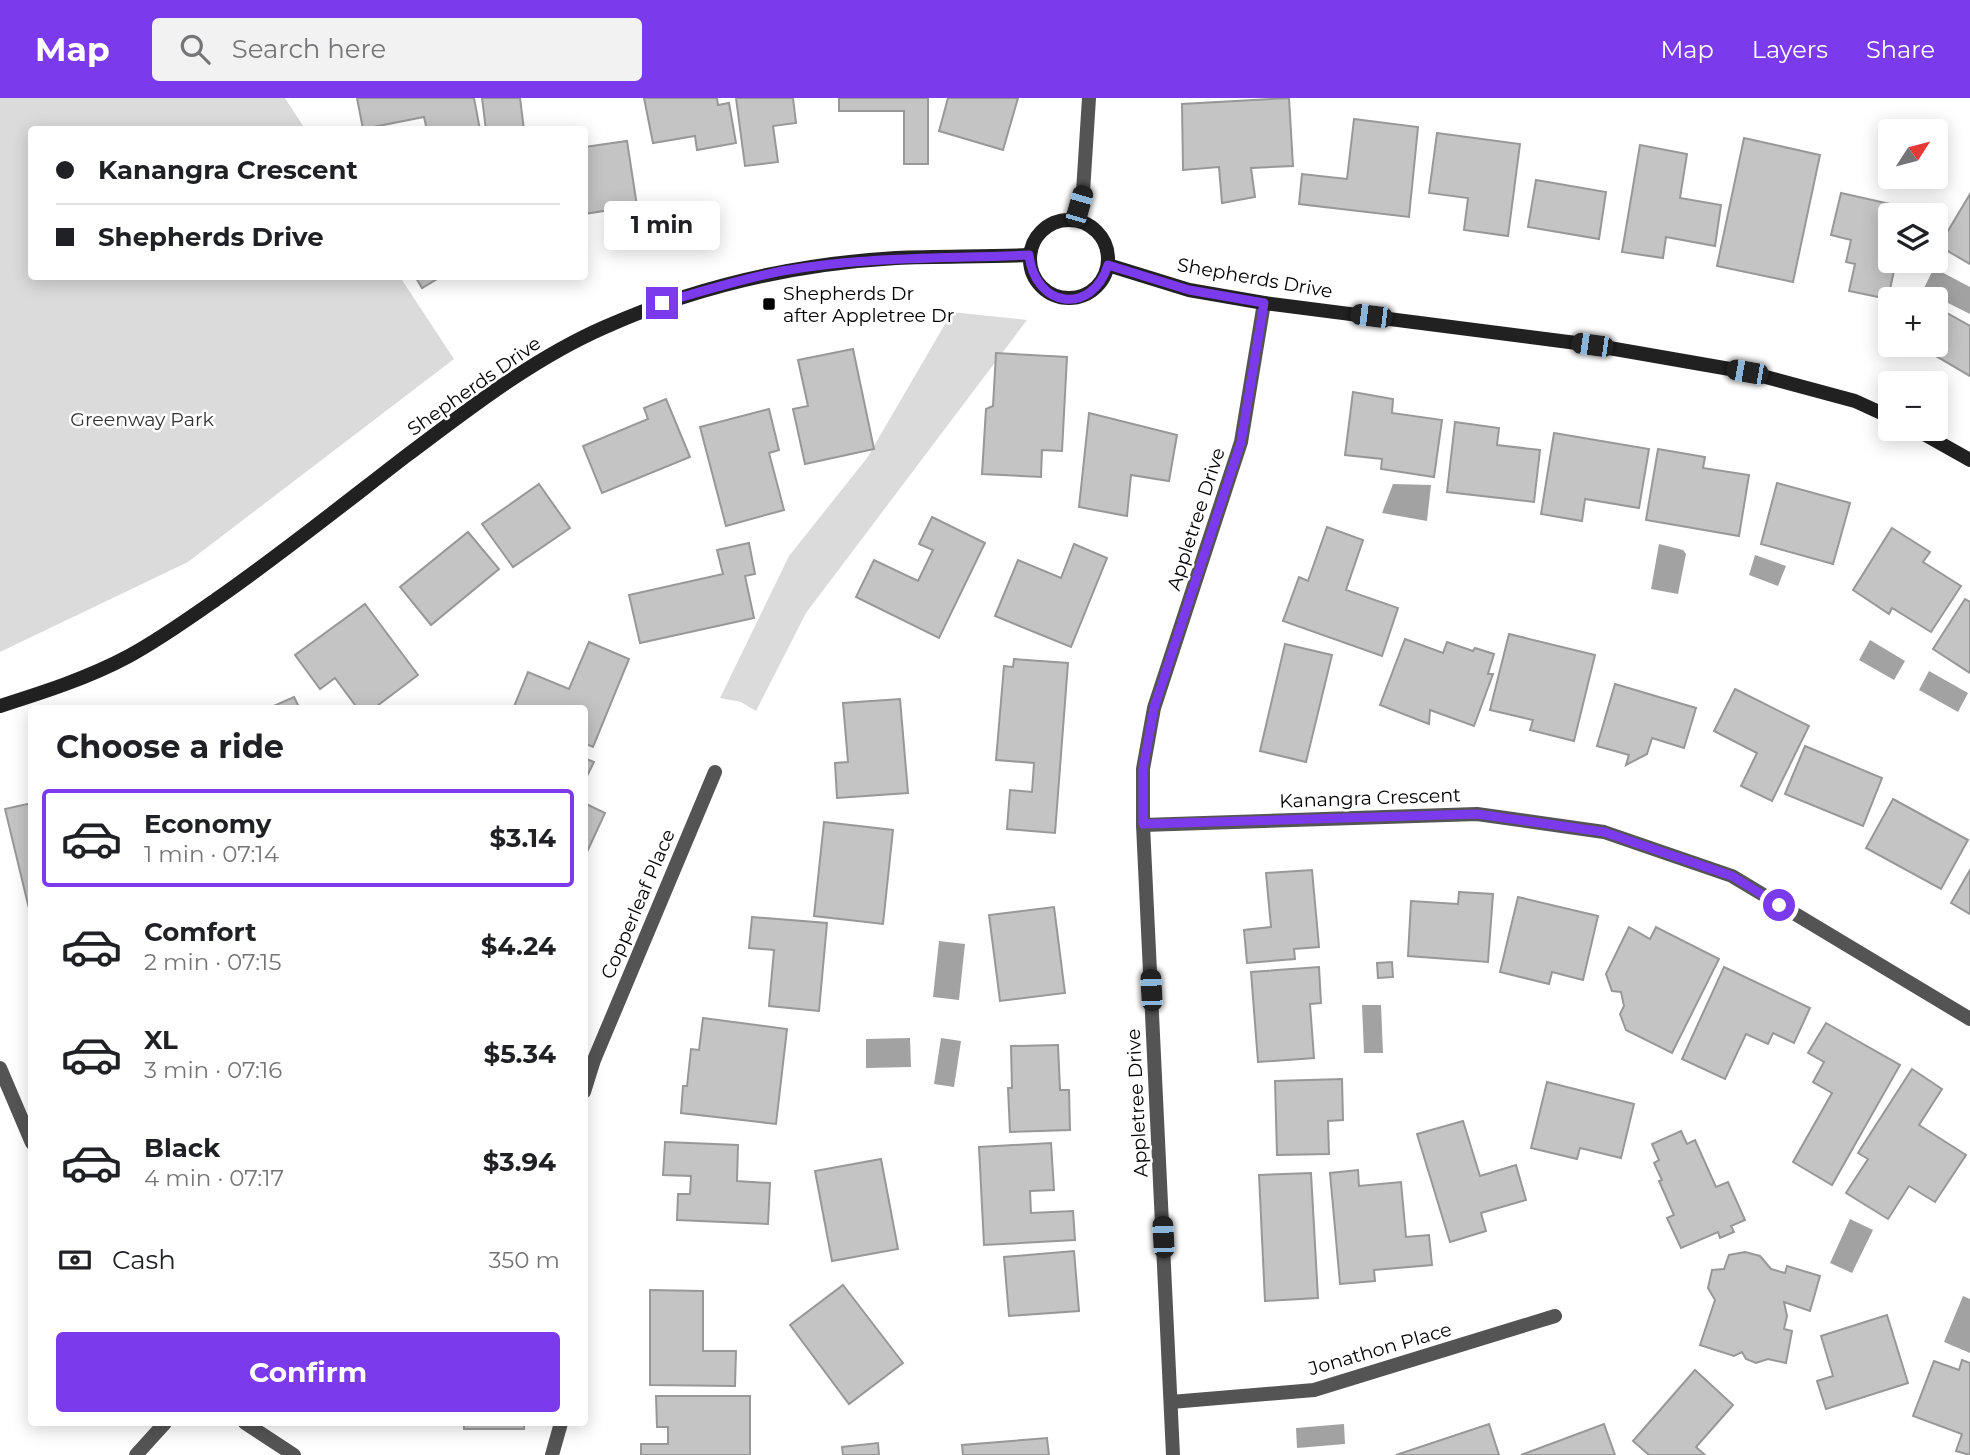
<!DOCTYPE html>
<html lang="en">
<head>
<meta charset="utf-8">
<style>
	body { margin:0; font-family:Montserrat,sans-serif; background:#f2f2f2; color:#202124; height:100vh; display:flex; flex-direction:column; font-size:26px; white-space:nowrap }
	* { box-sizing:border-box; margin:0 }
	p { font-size:23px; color:#757577 }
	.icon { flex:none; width:38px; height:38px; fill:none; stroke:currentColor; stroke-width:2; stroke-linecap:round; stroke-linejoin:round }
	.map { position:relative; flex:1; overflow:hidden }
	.sheet { position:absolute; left:28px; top:607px; width:560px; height:721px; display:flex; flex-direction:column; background:#fff; border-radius:7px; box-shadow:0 4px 18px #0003 }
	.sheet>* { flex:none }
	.banner { position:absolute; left:28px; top:28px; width:560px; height:154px; border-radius:7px; box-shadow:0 4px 18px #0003; display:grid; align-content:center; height:154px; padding:0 28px; background:#fff }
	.needle { width:46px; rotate:54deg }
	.controls { position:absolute; left:1878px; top:21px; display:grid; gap:14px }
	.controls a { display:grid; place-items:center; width:70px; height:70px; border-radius:7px; background:#fff; box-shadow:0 4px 18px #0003; font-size:35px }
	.end { position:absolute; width:32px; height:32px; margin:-16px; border:9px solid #7c3aed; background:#fff; box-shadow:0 0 0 4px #fff }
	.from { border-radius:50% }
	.bubble { position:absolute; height:49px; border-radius:7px; background:#fff; box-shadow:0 4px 18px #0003; font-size:23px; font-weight:700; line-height:49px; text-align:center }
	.car { position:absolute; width:21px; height:42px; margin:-21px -10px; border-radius:9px; box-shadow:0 0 5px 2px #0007; background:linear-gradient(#222 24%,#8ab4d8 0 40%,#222 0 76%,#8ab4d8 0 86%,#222 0) }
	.banner b { display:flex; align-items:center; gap:24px; height:66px; font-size:26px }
	.banner b+b { border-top:2px solid #e0e0e0 }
	.banner i { width:18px; height:18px; background:#202124 }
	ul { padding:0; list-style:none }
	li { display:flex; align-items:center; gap:21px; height:98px; margin:0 14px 10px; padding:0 14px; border:4px solid transparent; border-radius:7px }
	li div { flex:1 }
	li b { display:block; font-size:26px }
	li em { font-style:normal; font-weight:700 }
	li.on { border-color:#7c3aed }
	li>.icon { width:63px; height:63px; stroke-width:1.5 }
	h2 { padding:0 28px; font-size:32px; line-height:84px }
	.pay { display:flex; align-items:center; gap:18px; height:77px; padding:0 28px; font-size:26px }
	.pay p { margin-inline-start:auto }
	.action { display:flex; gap:14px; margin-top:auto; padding:14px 28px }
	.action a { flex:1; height:80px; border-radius:7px; background:#7c3aed; color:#fff; font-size:28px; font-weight:700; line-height:80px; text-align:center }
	header { display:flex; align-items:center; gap:42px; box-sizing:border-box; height:98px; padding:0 35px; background:#7c3aed; color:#fff }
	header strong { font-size:33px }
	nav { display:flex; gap:38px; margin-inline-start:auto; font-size:24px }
	.search { width:490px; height:63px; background:#f2f2f2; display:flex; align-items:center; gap:18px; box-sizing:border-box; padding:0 24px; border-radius:7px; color:#757577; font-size:26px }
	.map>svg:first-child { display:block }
	.green { fill:#dbdbdb }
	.water { fill:#a2a2a2 }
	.building { fill:#c4c4c4; stroke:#989898; stroke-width:2 }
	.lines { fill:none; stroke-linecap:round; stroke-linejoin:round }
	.street { stroke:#545454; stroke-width:14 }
	.secondary { stroke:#212121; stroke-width:14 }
	.route { stroke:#7c3aed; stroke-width:9 }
	.poi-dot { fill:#000; stroke:#fff; stroke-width:2.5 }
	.labels { text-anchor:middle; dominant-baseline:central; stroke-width:5; stroke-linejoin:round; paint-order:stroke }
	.street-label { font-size:19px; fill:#000; stroke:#fff }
	.poi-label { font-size:19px; fill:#000; stroke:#fff; text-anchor:start }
	.park-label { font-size:19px; fill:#323232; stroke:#fff }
</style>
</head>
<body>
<header>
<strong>Map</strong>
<div class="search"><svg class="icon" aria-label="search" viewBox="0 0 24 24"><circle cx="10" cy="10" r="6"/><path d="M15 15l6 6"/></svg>Search here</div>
<nav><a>Map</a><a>Layers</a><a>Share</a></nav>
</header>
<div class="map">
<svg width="1970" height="1357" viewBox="0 0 1970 1357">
	<rect width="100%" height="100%" fill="#fff"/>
	<!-- green -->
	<g class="green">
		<path d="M0 0H285L305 31 32 32V178L400 179 454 261 188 464 0 554Z"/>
		<path d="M952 214 1027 222 806 515 756 613 741 604 720 600 789 458 867 360Z"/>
	</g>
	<!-- water -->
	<g class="water">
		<path d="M1934 170 1970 189V216L1940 201 1936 205V201H1922L1921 196Z"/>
		<path d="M1393 386 1431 387 1427 423 1382 415Z"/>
		<path d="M1659 446 1683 452 1686 456 1678 496 1651 491Z"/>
		<path d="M1755 457 1786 468 1778 488 1749 477Z"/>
		<path d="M1870 542 1905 563 1894 582 1859 562Z"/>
		<path d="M1929 573 1968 595 1958 614 1919 592Z"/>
		<path d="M939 843 965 846 959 902 933 899Z"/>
		<path d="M1362 907H1381L1383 955H1364Z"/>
		<path d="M910 940 911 969 866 970V941Z"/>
		<path d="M941 940 961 943 954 989 934 986Z"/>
		<path d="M1850 1121 1873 1132 1852 1175 1830 1165Z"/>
		<path d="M1963 1198 1970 1201V1255L1944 1244Z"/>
		<path d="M1344 1326 1345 1346 1297 1350 1296 1330Z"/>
	</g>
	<!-- building -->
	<g class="building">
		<path d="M357 0H474L480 32H427L424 19 363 31Z"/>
		<path d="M482 0H520L524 32H486Z"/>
		<path d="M644 0H717L718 7 729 5 736 45 697 52 695 38 653 45Z"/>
		<path d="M736 0H793L796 25 773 28 778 64 745 68Z"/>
		<path d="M839 0H928V66H904V13H839Z"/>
		<path d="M948 0H1018L1003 52 939 33Z"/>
		<path d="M1289 0 1293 68 1251 70 1255 99 1222 105 1219 69 1183 72 1182 6Z"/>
		<path d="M1354 21 1418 29 1409 119 1299 106 1302 76 1347 81Z"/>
		<path d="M1437 35 1520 46 1508 138 1464 132 1468 100 1429 95Z"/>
		<path d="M1744 40 1820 57 1793 184 1717 168Z"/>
		<path d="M627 43 637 108 584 116V49Z"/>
		<path d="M1640 47 1687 56 1680 100 1721 107 1715 148 1666 139 1663 160 1622 154Z"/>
		<path d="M1536 82 1606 94 1599 141 1528 129Z"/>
		<path d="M1841 95 1908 110 1906 117H1890V163H1896L1888 201 1849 193 1855 166 1846 164 1851 142 1831 137Z"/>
		<path d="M1970 96V166L1939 148Z"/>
		<path d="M415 178H442L422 190Z"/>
		<path d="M1940 211 1970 228V278L1919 248 1936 247V219Z"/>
		<path d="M853 251 874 351 805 366 793 311 808 308 798 262Z"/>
		<path d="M996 255 1067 259 1062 353 1042 352 1041 379 982 376 986 311 993 308Z"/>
		<path d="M1353 294 1393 301 1392 315 1442 322 1434 379 1381 371 1382 361 1345 357Z"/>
		<path d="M666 301 690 359 602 395 583 348 648 321 644 310Z"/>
		<path d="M769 311 779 352 769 355 784 412 726 428 700 329Z"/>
		<path d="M1089 315 1177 337 1169 383 1131 377 1127 418 1079 409Z"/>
		<path d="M1455 324 1499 330 1497 347 1540 352 1534 404 1447 394Z"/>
		<path d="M1554 335 1649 351 1639 410 1585 401 1582 423 1541 416Z"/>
		<path d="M1658 351 1705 359 1703 370 1749 377 1739 438 1646 422Z"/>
		<path d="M1777 385 1850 405 1833 466 1761 446Z"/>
		<path d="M539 386 570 430 513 469 482 426Z"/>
		<path d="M932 419 985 445 939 540 856 499 874 462 918 483 933 452 919 446Z"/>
		<path d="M1327 429 1363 442 1346 492 1398 510 1382 558 1283 523 1299 479 1308 483Z"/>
		<path d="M1892 430 1930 454 1923 464 1961 488 1931 534 1892 510 1889 516 1853 492Z"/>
		<path d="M468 434 499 471 431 527 400 489Z"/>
		<path d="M749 445 755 476 745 478 754 520 640 545 629 497 723 476 717 452Z"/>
		<path d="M1074 446 1107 460 1071 549 995 518 1018 462 1061 480Z"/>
		<path d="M1965 501 1970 504V575L1933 551Z"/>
		<path d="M365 506 418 577 373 611H358L335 580 320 591 295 557Z"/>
		<path d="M1509 536 1595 557 1574 643 1530 632 1533 622 1490 612Z"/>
		<path d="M1405 541 1443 555 1447 544 1473 553 1475 550 1494 556 1488 576H1493L1474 628 1430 612 1429 626 1380 607Z"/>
		<path d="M589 544 629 561 593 649 584 645V611H513L528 574 569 591Z"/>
		<path d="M1285 546 1332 557 1306 664 1260 653Z"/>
		<path d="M1014 561 1068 565 1055 735 1007 731 1010 692 1032 694 1034 665 996 662 1004 568 1013 569Z"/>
		<path d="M1615 586 1696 610 1684 650 1652 640 1647 656 1626 667 1629 657 1597 648Z"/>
		<path d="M1735 591 1809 628 1772 703 1741 688 1757 655 1714 633Z"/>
		<path d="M294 599 300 611H267Z"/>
		<path d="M900 601 908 695 837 700 835 665 848 664 843 605Z"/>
		<path d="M1805 648 1882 680 1863 728 1785 696Z"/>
		<path d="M584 660 594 664 584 684Z"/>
		<path d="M1893 701 1968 742 1941 791 1866 750Z"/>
		<path d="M32 705V823L5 711Z"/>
		<path d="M584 705 605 715 587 754 584 753Z"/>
		<path d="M824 724 893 732 883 826 814 818Z"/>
		<path d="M1312 772 1319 849 1294 851 1295 861 1247 865 1244 832 1271 829 1266 775Z"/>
		<path d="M1970 772V816L1951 805Z"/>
		<path d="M1459 794 1493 796 1488 864 1408 858 1411 803 1458 806Z"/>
		<path d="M1518 799 1598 818 1583 882 1552 874 1549 886 1500 874Z"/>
		<path d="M1054 809 1065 895 1000 903 989 817Z"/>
		<path d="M752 819 827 825 819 913 769 908 774 852 749 850Z"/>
		<path d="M1629 829 1650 841 1656 829 1719 861 1672 955 1626 932 1620 916 1624 908 1621 894 1612 893 1606 876Z"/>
		<path d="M1392 864 1393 879 1378 880 1377 865Z"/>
		<path d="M1319 869 1321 905 1310 906 1314 960 1258 964 1251 874Z"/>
		<path d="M1724 869 1810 910 1794 945 1773 935 1768 946 1746 936 1725 981 1682 961Z"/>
		<path d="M703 920 787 931 776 1026 681 1015 683 988H687L691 951 699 952Z"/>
		<path d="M1826 925 1900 967 1832 1087 1793 1064 1832 995 1813 984 1824 964 1808 955Z"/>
		<path d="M1058 947 1060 992H1069L1070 1032 1010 1034 1008 990H1012L1011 948Z"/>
		<path d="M1912 971 1942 991 1919 1027 1966 1057 1935 1104 1909 1088 1888 1121 1846 1095 1868 1061 1858 1055Z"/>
		<path d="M1342 981 1343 1022 1328 1023 1329 1056 1277 1057 1275 983Z"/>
		<path d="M1547 984 1634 1006 1621 1060 1580 1050 1577 1061 1531 1050Z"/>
		<path d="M1463 1023 1480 1078 1516 1067 1526 1102 1481 1115 1486 1133 1450 1144 1417 1036Z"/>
		<path d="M1681 1033 1687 1046 1695 1042 1716 1089 1728 1084 1745 1122 1731 1128 1734 1134 1720 1140 1718 1134 1681 1150 1667 1120 1674 1117 1659 1083 1662 1082 1654 1065 1659 1062 1652 1046Z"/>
		<path d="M665 1044 738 1047 737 1083 770 1085 768 1126 677 1122 678 1096H690L691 1078 663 1077Z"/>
		<path d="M1051 1045 1054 1092 1030 1093 1031 1115 1073 1113 1075 1142 984 1147 979 1049Z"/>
		<path d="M881 1061 898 1151 832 1163 815 1073Z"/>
		<path d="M1358 1072 1359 1088 1401 1084 1406 1139 1429 1137 1432 1167 1374 1172 1375 1183 1340 1186 1330 1075Z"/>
		<path d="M1311 1075 1318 1200 1265 1203 1259 1077Z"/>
		<path d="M1074 1153 1079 1213 1009 1218 1004 1159Z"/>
		<path d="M1745 1154 1760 1158 1771 1171 1785 1175 1787 1168 1820 1178 1810 1213 1784 1204 1787 1218 1784 1231 1792 1233 1786 1265 1768 1261 1756 1265 1746 1261 1742 1254 1734 1258 1700 1247 1715 1202 1708 1190 1712 1172 1724 1171 1729 1157Z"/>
		<path d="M843 1187 903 1265 849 1306 790 1227Z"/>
		<path d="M650 1192 703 1193V1253H736L735 1288 650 1287Z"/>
		<path d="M1887 1217 1908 1285 1826 1311 1817 1283 1833 1278 1821 1238Z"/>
		<path d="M1962 1262 1970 1265V1357L1956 1353 1962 1336 1913 1318 1934 1263 1959 1272Z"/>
		<path d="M1695 1272 1733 1307 1696 1349 1705 1357H1649L1633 1343Z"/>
		<path d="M656 1298H750V1357H641V1346H668V1329H657Z"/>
		<rect x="464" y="1325" width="60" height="6"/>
		<path d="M1489 1326 1499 1357H1396Z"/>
		<path d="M1604 1326 1615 1357H1521Z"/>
		<path d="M1047 1340 1049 1357H963L962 1347Z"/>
		<path d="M878 1345 879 1357H843L842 1349Z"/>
	</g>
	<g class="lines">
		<!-- street -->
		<g class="street">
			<path d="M1075 122 1083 94 1089 0"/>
			<path d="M1143 727 1477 716 1604 734 1732 778 1970 921"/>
			<path d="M0 970 32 1045"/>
			<path d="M584 994 594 962 715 674"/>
			<path d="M1171 1304 1314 1292 1555 1218"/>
			<path d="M245 1325 294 1357"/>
			<path d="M136 1357 165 1325"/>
			<path d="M552 1357 561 1325"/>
			<path d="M1173 1357 1143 727V671L1154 610 1241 344 1264 205"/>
		</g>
		<!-- secondary -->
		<g class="secondary">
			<circle cx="1069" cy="161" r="39"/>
			<path d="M1108 167 1189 192 1264 205 1592 247 1747 274 1855 303 1890 319"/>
			<path d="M1915 331 1970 362"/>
			<path d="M0 608C44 594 88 580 129 558 162 540 191 519 221 498 285 453 345 405 406 358 469 311 532 261 605 229 697 188 795 166 896 160 940 158 985 159 1029 157"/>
		</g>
	</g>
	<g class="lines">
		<!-- route -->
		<path class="route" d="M662 205C702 193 741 181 782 173 864 158 947 161 1029 157 1035 210 1092 218 1108 167L1189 192 1264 205 1241 344 1154 610 1143 671V726L1477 716 1604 734 1732 778 1779 807"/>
	</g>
	<!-- markers -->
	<rect class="poi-dot" x="762" y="199" width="14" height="14" rx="3.5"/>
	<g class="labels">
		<!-- street labels -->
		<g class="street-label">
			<text transform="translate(1255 180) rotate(10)">Shepherds Drive</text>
			<text transform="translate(474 288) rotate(-35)">Shepherds Drive</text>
			<text transform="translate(1196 421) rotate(-72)">Appletree Drive</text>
			<text transform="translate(1370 700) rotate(-2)">Kanangra Crescent</text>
			<text transform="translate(638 806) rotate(-67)">Copperleaf Place</text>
			<text transform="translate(1137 1005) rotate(-93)">Appletree Drive</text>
			<text transform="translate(1380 1251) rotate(-16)">Jonathon Place</text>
		</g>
		<!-- poi labels -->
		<g class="poi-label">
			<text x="783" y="195">Shepherds Dr<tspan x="783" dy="22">after Appletree Dr</tspan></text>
		</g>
		<!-- park labels -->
		<g class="park-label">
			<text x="142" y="321">Greenway Park</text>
		</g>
	</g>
</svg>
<div class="controls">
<a><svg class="needle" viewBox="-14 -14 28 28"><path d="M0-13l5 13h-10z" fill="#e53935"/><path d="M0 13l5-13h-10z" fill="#757577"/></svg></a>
<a><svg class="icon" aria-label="layers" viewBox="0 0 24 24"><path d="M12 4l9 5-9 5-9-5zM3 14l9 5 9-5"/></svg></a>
<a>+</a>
<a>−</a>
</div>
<i class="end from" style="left:1779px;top:807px"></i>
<i class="end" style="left:662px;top:205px"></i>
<div class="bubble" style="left:604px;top:103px;width:116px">1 min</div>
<i class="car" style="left:1079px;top:108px;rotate:16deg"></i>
<i class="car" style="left:1371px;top:218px;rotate:277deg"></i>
<i class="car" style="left:1592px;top:247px;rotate:278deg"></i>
<i class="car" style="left:1747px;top:274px;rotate:280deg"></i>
<i class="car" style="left:1151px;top:892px;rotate:357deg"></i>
<i class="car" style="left:1163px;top:1139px;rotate:357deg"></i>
<div class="banner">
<b><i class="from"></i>Kanangra Crescent</b>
<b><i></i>Shepherds Drive</b>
</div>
<section class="sheet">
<h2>Choose a ride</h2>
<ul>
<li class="on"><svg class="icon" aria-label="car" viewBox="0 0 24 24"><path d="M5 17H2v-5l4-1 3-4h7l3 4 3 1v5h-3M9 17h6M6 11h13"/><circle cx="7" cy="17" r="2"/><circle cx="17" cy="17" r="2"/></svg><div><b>Economy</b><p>1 min · 07:14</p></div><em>$3.14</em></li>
<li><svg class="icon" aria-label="car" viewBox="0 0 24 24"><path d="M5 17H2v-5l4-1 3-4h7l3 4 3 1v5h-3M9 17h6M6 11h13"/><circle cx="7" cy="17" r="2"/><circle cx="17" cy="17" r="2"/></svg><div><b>Comfort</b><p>2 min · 07:15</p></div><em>$4.24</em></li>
<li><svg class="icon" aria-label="car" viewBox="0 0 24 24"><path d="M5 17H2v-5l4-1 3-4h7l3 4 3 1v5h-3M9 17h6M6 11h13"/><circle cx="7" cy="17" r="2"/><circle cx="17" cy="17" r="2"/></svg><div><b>XL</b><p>3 min · 07:16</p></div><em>$5.34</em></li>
<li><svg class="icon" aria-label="car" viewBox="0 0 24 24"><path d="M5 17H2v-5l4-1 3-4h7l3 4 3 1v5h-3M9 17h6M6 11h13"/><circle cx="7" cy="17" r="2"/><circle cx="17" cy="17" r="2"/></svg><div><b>Black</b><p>4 min · 07:17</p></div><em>$3.94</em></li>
</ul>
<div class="pay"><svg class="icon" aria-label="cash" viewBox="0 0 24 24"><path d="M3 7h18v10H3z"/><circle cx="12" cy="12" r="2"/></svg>Cash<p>350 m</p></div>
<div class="action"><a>Confirm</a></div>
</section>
</div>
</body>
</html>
